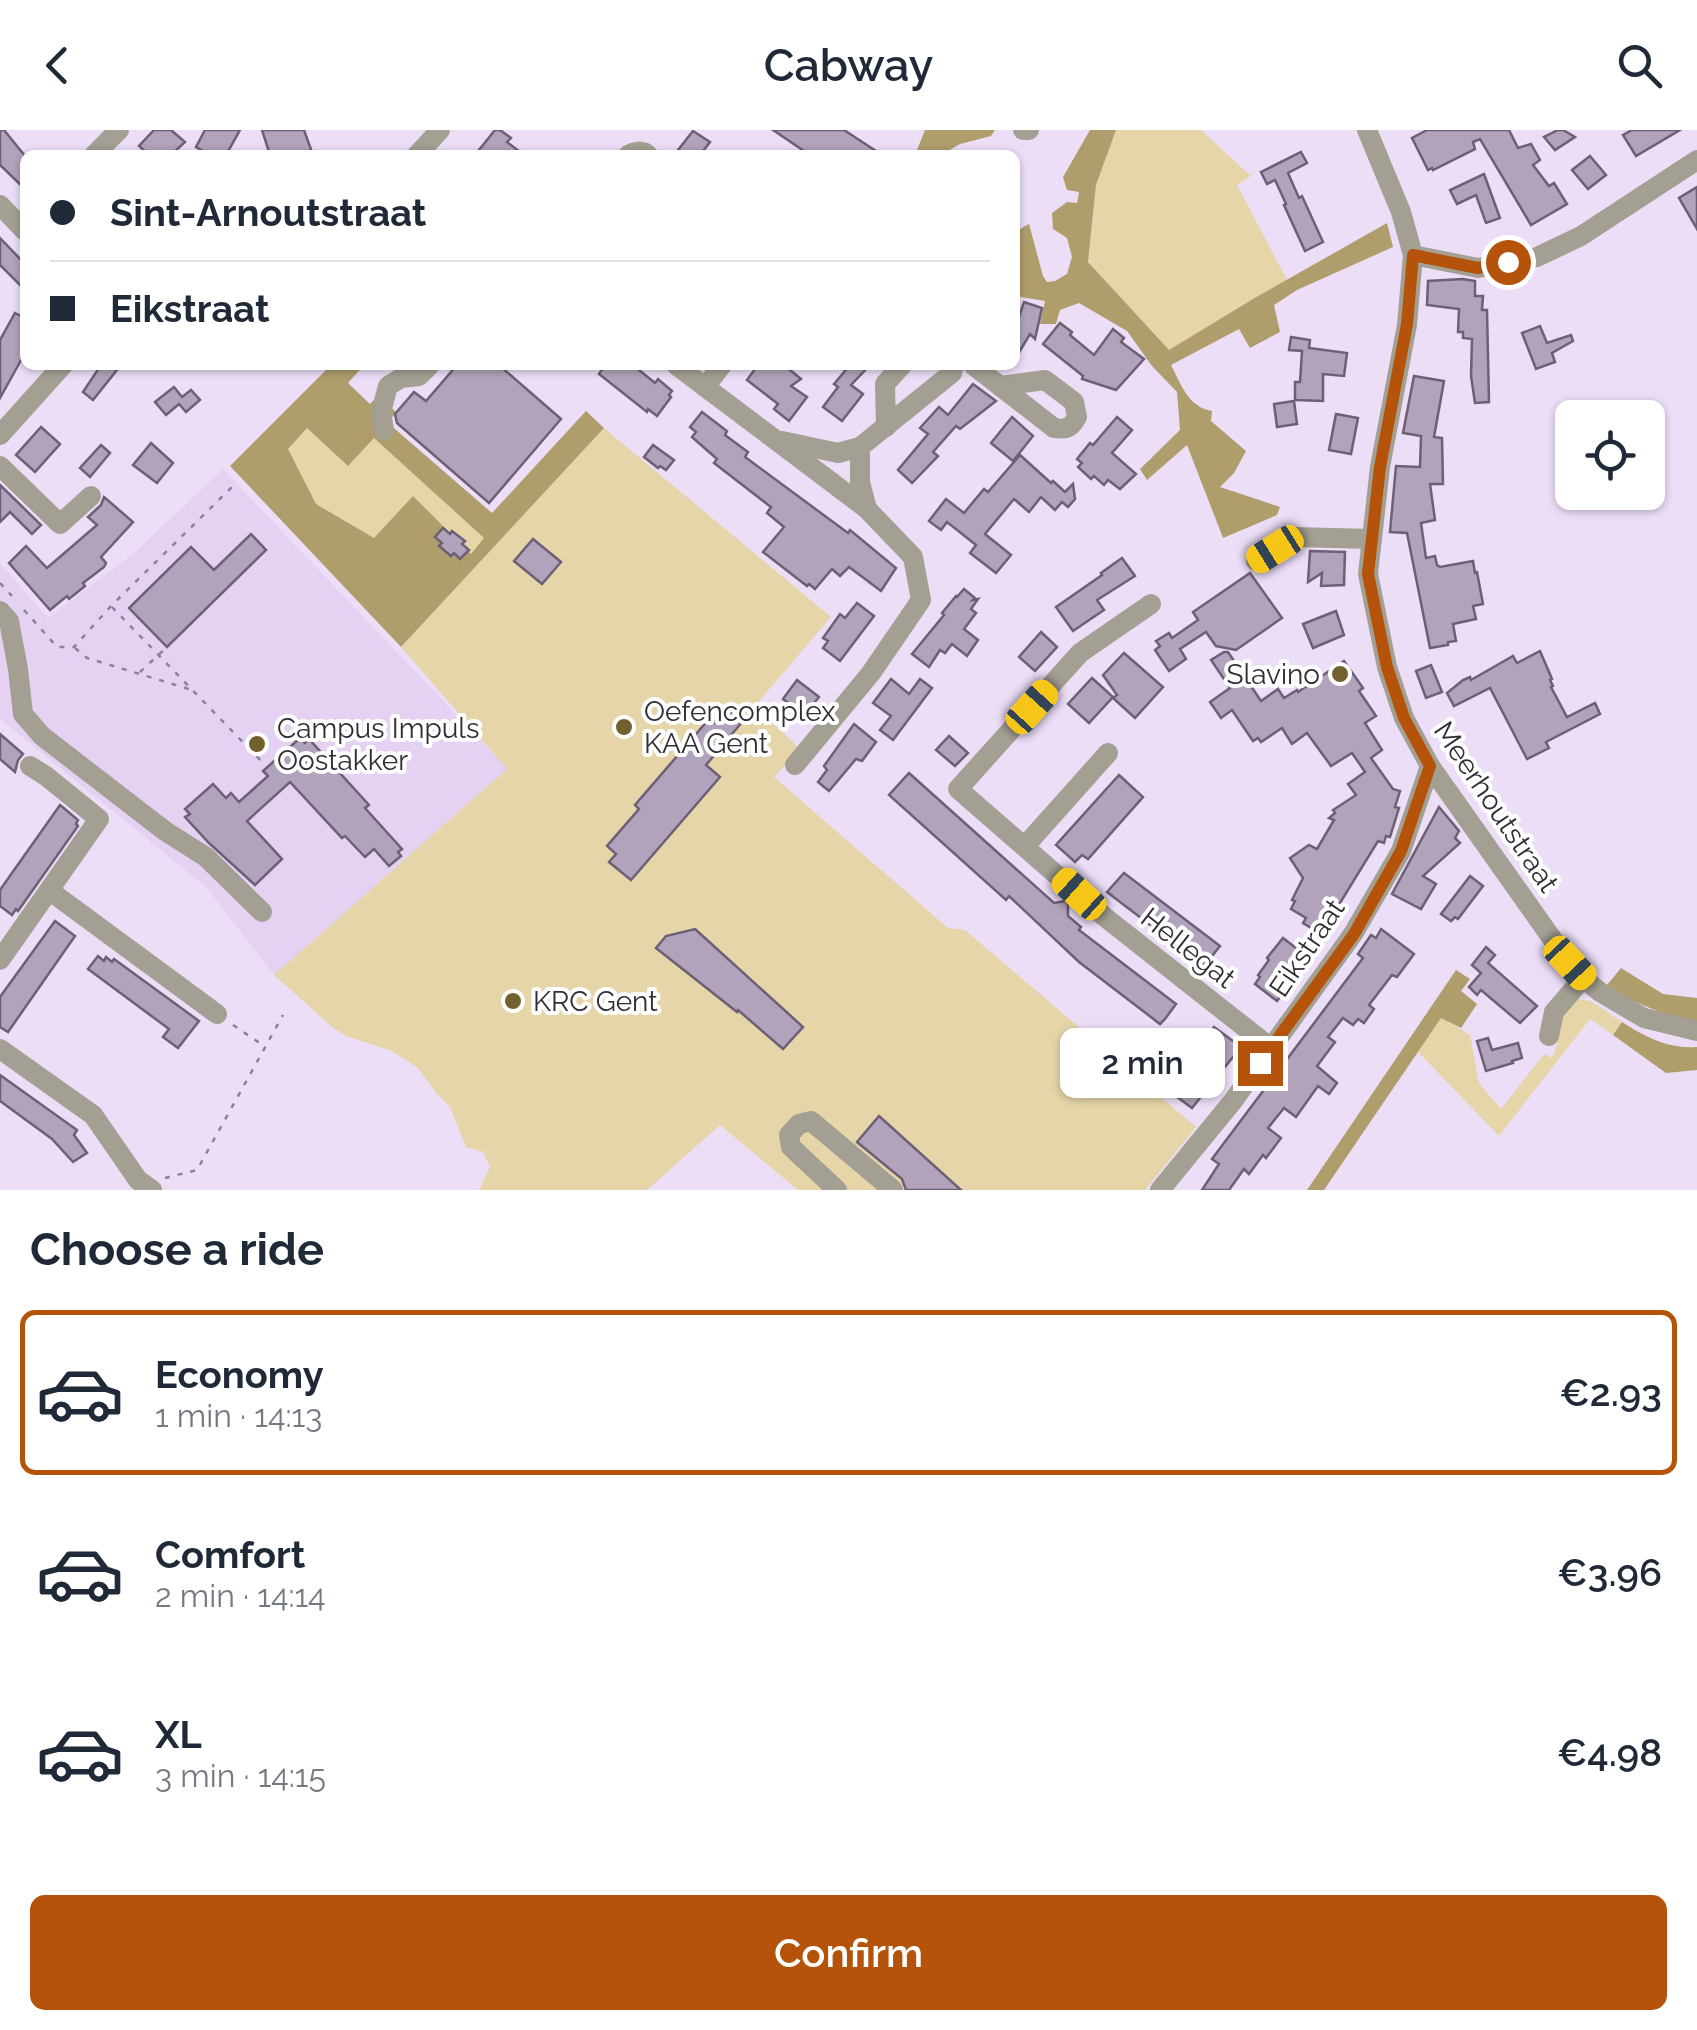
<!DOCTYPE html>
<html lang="en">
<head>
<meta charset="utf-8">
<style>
	body { margin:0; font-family:Raleway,sans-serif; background:#f6f6f7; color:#1f2937; height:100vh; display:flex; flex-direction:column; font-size:38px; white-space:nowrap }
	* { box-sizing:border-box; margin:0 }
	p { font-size:32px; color:#747a83 }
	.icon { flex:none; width:55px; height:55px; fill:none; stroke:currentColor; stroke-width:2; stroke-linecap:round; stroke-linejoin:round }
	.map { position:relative; height:1060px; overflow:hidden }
	.panel { display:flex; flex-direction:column; background:#fff; flex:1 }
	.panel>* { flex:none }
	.hud { position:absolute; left:20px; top:20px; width:1000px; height:220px; border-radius:15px; box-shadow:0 2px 8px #0004; display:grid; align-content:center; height:220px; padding:0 30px; background:#fff }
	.controls { position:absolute; left:1555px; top:270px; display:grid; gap:20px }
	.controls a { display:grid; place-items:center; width:110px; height:110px; border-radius:15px; background:#fff; box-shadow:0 2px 8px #0004; font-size:50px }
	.end { position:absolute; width:45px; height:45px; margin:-22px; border:12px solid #b45309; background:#fff; box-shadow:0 0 0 5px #fff }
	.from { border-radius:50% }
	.bubble { position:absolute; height:70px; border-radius:15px; background:#fff; box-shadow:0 2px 8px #0004; font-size:32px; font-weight:600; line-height:70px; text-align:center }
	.car { position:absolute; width:30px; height:60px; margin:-30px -15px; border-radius:12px; box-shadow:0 0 8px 2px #0007; background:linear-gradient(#f5c518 24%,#345 0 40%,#f5c518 0 76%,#345 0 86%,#f5c518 0) }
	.hud b { display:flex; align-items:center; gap:35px; height:95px; font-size:38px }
	.hud b+b { border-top:2px solid #e0e1e3 }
	.hud i { width:25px; height:25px; background:#1f2937 }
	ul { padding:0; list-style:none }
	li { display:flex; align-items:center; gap:30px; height:165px; margin:0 20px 15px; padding:0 10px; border:5px solid transparent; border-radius:15px }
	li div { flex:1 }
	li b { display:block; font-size:38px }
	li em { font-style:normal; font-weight:600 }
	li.active { border-color:#b45309 }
	li>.icon { width:90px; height:90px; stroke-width:1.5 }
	h2 { padding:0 30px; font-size:45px; line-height:120px }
	.action { display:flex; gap:20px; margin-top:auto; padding:20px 30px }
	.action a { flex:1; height:115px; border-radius:15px; background:#b45309; color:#fff; font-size:40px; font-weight:600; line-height:115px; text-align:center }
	header { display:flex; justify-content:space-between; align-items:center; height:130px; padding:0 30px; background:#fff; font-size:45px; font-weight:600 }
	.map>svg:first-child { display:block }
	.built { fill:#e5d2f3 }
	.green { fill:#e5d5a9 }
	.forest { fill:#af9e6c; fill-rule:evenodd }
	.building { fill:#b1a3bb; stroke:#6d6076; stroke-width:2.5 }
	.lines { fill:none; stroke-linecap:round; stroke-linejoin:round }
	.path { stroke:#8b8293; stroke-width:2.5; stroke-dasharray:5 8; stroke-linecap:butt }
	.minor { stroke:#a39f93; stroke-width:20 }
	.route { stroke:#b45309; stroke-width:12 }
	.poi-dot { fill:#72612f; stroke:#fff; stroke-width:4 }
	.labels { text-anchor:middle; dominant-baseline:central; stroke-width:8; stroke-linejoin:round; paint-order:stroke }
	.poi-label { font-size:28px; fill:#312c35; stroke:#fff; text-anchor:start }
	.street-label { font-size:28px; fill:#312c35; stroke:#fff }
</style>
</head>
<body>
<header><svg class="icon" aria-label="back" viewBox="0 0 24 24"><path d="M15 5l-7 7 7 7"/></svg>Cabway<svg class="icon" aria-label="search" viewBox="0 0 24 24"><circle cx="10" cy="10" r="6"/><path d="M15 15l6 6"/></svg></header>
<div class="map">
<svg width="1697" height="1060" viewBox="0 0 1697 1060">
	<rect width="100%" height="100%" fill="#ecdef7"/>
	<!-- built -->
	<path class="built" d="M223 339 508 639 274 845 206 757 0 589V433L48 488 134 423Z"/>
	<!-- green -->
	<g class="green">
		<path d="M1116 0H1201L1251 46 1237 55 1287 150 1169 221 1088 132 1096 55Z"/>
		<path d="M307 298 374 307 485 408 471 424 374 408 316 374 287 319Z"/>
		<path d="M604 298 831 487 755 576 800 619 774 647 948 798 965 800 1196 997 1145 1060H798L720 995 647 1060H479L490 1037 483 1022 466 1017 450 977 437 964 417 937 392 921 346 906 332 897 274 845 507 639 401 517Z"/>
		<path d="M1578 869 1591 871 1622 892 1613 905 1590 889 1499 1006 1417 921 1441 887 1470 905 1479 953 1501 979 1544 924 1552 928 1558 913 1560 885Z"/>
	</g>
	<!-- forest -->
	<g class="forest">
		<path d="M925 0H995L991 6 960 14 941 25H915Z"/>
		<path d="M1090 0H1116L1096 55 1088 132 1169 220 1253 169 1387 93 1393 117 1297 160 1274 175 1280 202 1250 218 1239 199 1171 235C1181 254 1188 277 1212 281L1211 291 1246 321 1234 343 1220 357 1280 377 1277 385 1223 408 1187 315 1147 350 1140 339 1180 300 1177 262 1152 236 1127 201 1079 173 1060 180 1056 194H1040L1045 171 1015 166V148L1020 146 1018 100 1029 94 1043 146 1047 152 1055 151 1067 144 1072 127 1067 108 1053 99 1052 83 1067 72 1077 73 1079 62 1067 60 1063 47Z"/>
		<path d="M331 235H364L348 253 370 274 378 266 396 282 388 293 492 383 586 281 604 298 401 517 230 336ZM307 298 348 336 374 308 484 408 471 424 413 366 374 408 316 374 288 319Z"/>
		<path d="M1621 838 1663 864 1697 868V893C1664 885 1635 874 1607 855Z"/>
		<path d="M1456 840 1470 849 1461 861 1477 874 1461 898 1441 888 1324 1060H1307Z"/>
		<path d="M1622 892C1645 907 1669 919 1697 917V940L1666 943 1613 905Z"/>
	</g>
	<!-- building -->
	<g class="building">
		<path d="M0 0H4L25 26V59L0 35Z"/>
		<path d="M154 0H171L185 12 171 25H149L139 16Z"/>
		<path d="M205 0H240L226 25H210L196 17Z"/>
		<path d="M262 0H304L313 25H270Z"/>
		<path d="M495 0H500L511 8 507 12 524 25H475Z"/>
		<path d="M773 0H844L882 25H810Z"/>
		<path d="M1427 0H1509L1518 18 1531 14 1540 30 1533 35 1549 56 1554 53 1567 74 1531 95 1480 9 1473 12 1475 19 1433 40 1432 38 1428 40 1412 8Z"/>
		<path d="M1558 0H1563L1575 7 1555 20 1544 7Z"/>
		<path d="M1632 0H1680L1636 26 1623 5Z"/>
		<path d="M693 1 710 12 700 25H674Z"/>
		<path d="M1301 22 1307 33 1288 43 1299 68 1302 66 1323 112 1305 121 1284 75 1286 74 1275 50 1267 54 1261 42Z"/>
		<path d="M1590 26 1606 45 1588 59 1572 40Z"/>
		<path d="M1484 44 1500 88 1486 93 1476 65 1457 74 1450 60Z"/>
		<path d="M1697 57V99L1679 68Z"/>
		<path d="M0 108 25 134V160L0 135Z"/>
		<path d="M1463 149 1475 151V166H1483L1482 180H1487L1489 272 1475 273 1471 246 1472 209 1463 208V202H1458L1459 179 1427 175 1428 151Z"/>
		<path d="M1024 172 1042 178 1035 209 1030 204 1015 229V198Z"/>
		<path d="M15 183 25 188V223L0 268V210Z"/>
		<path d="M1060 193 1072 202 1070 205 1094 225 1113 199 1124 208 1121 212 1144 229 1116 260 1082 249 1083 246 1043 214Z"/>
		<path d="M1540 196 1547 213 1571 205 1573 211 1552 223 1555 232 1536 239 1522 203Z"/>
		<path d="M1291 207 1310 210 1309 218 1347 223 1344 246 1323 244V271L1295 270V252H1300L1302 221 1289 220Z"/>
		<path d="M101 235H121L93 270 83 262Z"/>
		<path d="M457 235H499L561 289 489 373 397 293 395 284 414 262 426 271Z"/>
		<path d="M605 235H633L655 253 658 249 672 261 669 265 671 267 657 286 648 279 647 282 599 244Z"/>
		<path d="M758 235H784L801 249 791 256 807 267 789 291 774 279 778 274 747 250Z"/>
		<path d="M850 235H870L851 255 863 264 842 291 823 277 838 257 834 254Z"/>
		<path d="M1414 246 1444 251 1434 307 1442 308 1443 354H1430L1435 390 1421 393 1426 428 1435 426 1437 435 1440 437 1473 431 1475 443 1477 442 1483 474 1473 476 1476 489 1453 494 1456 511 1448 512V515L1430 518 1407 403 1390 402 1396 336 1420 337 1421 306 1403 303Z"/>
		<path d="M973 254 996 271 960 299 956 296 933 322 938 326 912 353 898 340 928 304 920 298 939 277 948 285Z"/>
		<path d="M174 257 182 267 191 260 200 270 186 282 179 274 166 285 155 272Z"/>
		<path d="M1294 271 1297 294 1277 297 1274 274Z"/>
		<path d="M702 282 727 301 725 305 748 322 745 327 848 403 850 400 896 438 881 461 849 437 840 446 832 439 815 459 809 454 807 456 763 422 784 397 767 383 771 377 714 333 717 329 692 307 696 302 690 297Z"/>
		<path d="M1336 284 1358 288 1351 324 1329 320Z"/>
		<path d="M1012 287 1033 306 1013 331 991 313Z"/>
		<path d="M1117 287 1132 300 1112 323 1136 344 1120 359 1108 350 1104 355 1094 346 1091 349 1078 337 1082 333 1077 329 1090 313 1093 315Z"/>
		<path d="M41 297 60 314 35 342 16 325Z"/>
		<path d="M151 313 173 333 157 353 133 335Z"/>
		<path d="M101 315 110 323 90 347 80 338Z"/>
		<path d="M653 315 674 330 666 340 660 336 658 338 644 327Z"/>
		<path d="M1020 325 1051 353 1053 351 1065 362 1073 354 1075 369 1068 377 1062 372 1055 380 1041 367 1029 382 1014 369 985 404 1011 425 996 443 970 423 976 415 947 392 941 400 929 391 946 369 964 383 984 359 988 362Z"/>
		<path d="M0 355 41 395 32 404 10 382 0 392Z"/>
		<path d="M104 367 133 392 101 427 106 433 104 437 83 453 85 456 69 469 67 466 50 480 9 433 26 416 47 438 97 395 88 387 101 375Z"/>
		<path d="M443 398 450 404 452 401 465 411 462 414 469 420 460 429 454 423 451 426 439 416 442 413 435 407Z"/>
		<path d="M251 404 266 420 167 517 129 478 191 417 214 440Z"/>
		<path d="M533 409 561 432 542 454 514 431Z"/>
		<path d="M1310 421 1345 422 1344 455 1321 456 1322 443 1308 452Z"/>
		<path d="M1122 428 1135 446 1097 470 1104 480 1073 501 1056 477 1102 445 1101 443Z"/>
		<path d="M1250 443 1282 488 1236 520 1216 516 1206 502 1180 519 1186 529 1169 541 1155 520 1160 516 1156 511 1169 503 1172 508 1198 490 1193 482Z"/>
		<path d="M964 459 975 468 973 470 978 469 971 479 976 483 964 499 978 510 967 526 952 514 945 523 940 520 929 537 912 524 944 485 942 483 956 466 957 467Z"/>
		<path d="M857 473 874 486 840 531 823 518 828 511 823 508 840 484 845 488Z"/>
		<path d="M1336 481 1344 505 1313 518 1303 494Z"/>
		<path d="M1041 502 1057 517 1035 541 1019 527Z"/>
		<path d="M1540 521 1552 549 1550 550 1553 556 1551 557 1567 587 1595 573 1600 584 1546 612 1549 618 1527 629 1490 558 1454 576 1447 563 1463 550 1470 547 1471 550 1513 526 1517 533Z"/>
		<path d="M1224 522H1228L1261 571 1278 559 1284 568 1297 560 1298 562 1344 531 1363 558 1359 561 1376 586 1365 593 1382 620 1371 628 1393 659 1400 661 1395 677 1399 678 1390 707 1386 706 1384 713 1378 711 1321 804 1303 793 1306 788 1291 779 1295 771 1292 770 1303 748 1290 728 1309 715 1317 719 1334 690 1329 688 1335 683 1333 680 1356 665 1348 654 1365 642 1352 623 1331 636 1307 603 1292 614 1282 598 1261 612 1258 608 1253 611 1232 580 1221 588 1210 572 1230 558 1211 530Z"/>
		<path d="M1124 523 1163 557 1135 588 1113 568 1117 565 1103 545Z"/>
		<path d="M1431 535 1442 562 1426 568 1416 541Z"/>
		<path d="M1092 548 1113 567 1089 593 1068 574Z"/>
		<path d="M891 549 909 564 920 549 932 558 893 610 880 600 891 586 873 573Z"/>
		<path d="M797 550 819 567 804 585 783 569Z"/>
		<path d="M727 577 743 591 706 635 720 647 631 750 609 732 616 724 607 716 639 679 635 675 709 589 714 593Z"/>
		<path d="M854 594 876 612 862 631 856 629 829 661 818 652 827 640 824 636Z"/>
		<path d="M0 604 23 624 18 630 15 642 0 629Z"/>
		<path d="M949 606 968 623 955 636 936 620Z"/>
		<path d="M300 608 305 613 309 609 369 675 365 678 402 719 398 722 401 726 389 736 374 719 365 727 345 706 342 708 290 652 247 691 282 729 255 755 209 713 185 687 190 684 185 679 213 654 226 668 231 663 239 672 268 646 263 641Z"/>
		<path d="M909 643 1054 773 1065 771 1068 773V786L1081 797 1079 800 1176 874 1165 889 1160 894 1079 832 1009 766 1006 770 889 665Z"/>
		<path d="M1119 645 1143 667 1088 729 1082 725 1075 732 1056 715Z"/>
		<path d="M60 675 78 690 76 694 78 696 18 781 16 779 12 785 0 776V760Z"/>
		<path d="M1439 677 1459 701 1455 708 1460 713 1423 746 1436 754 1421 779 1392 764Z"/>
		<path d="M1124 743 1220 816 1204 836 1107 762Z"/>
		<path d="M1470 746 1483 756 1458 789 1455 787 1451 791 1441 784Z"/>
		<path d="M55 791 75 806 8 902 0 897V867Z"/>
		<path d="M695 799 803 897 783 919 738 880 737 882 656 818 666 806Z"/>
		<path d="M1381 799 1414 824 1397 847 1392 845 1369 875 1374 879 1364 893 1358 889 1353 895 1343 888 1328 907 1335 912 1317 936 1337 953 1329 964 1318 956 1296 987 1284 978 1268 998 1281 1008 1266 1028 1263 1025 1249 1044 1244 1039 1229 1060H1202L1219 1034 1212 1029 1363 828 1358 824 1371 805 1376 808Z"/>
		<path d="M1283 808 1309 828 1277 871 1255 854 1260 847 1258 845 1269 830 1267 828Z"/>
		<path d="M1486 817 1495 825 1488 833 1537 876 1520 893 1481 860 1477 865 1469 857 1481 843 1472 835Z"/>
		<path d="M98 826 104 831 106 827 112 832 114 829 199 891 178 918 163 907 169 899 88 839Z"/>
		<path d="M1214 897 1241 917 1192 978 1169 961 1184 941 1181 939 1193 925 1190 922 1201 908 1205 909Z"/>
		<path d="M1488 908 1492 920 1518 913 1522 928 1512 931 1513 933 1486 941 1477 911Z"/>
		<path d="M0 945 77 1000 74 1005 87 1023 73 1032 52 1009 0 971Z"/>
		<path d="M879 986 961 1060H906L902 1049 857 1012Z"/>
	</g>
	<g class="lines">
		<!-- path -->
		<g class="path">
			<path d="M0 453 12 466"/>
			<path d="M112 477 265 635"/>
			<path d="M24 480 57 517H74L111 476 233 356"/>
			<path d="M75 518 87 528 189 559"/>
			<path d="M140 542 166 518"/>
			<path d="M233 895 264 916"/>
			<path d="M165 1048 197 1040 283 885"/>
		</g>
		<!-- minor -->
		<g class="minor">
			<path d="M1023 0H1029"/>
			<path d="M1367 0 1401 82 1413 125 1407 195 1380 337 1368 444 1387 537 1404 588 1430 636 1558 817 1583 848 1600 862 1644 888 1697 901"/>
			<path d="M94 25 119 0"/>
			<path d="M417 25 440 0"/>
			<path d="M628 25C634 21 643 20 648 25"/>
			<path d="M0 75 25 101"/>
			<path d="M1413 125 1478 138 1537 127 1581 106 1697 30"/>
			<path d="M676 235 867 379 913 427 921 470 871 543 795 635"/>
			<path d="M973 235 1054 298C1066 300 1071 298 1077 287L1074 272 1045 250 1001 256"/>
			<path d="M705 257 722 235"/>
			<path d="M886 297 885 254 902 235"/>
			<path d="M384 300 381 282 388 256 401 248 419 246 430 235"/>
			<path d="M0 305 63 235"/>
			<path d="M782 311 838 323 860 317 952 243 954 235"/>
			<path d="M860 317V352L867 379"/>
			<path d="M0 336 60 394 91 366"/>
			<path d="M1256 431 1294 407 1372 409"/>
			<path d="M1151 474 1080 523 958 659 1106 788 1271 918"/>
			<path d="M0 481 9 491 18 539 23 584 42 606 165 701 206 727 262 782"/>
			<path d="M1025 716 1108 623"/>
			<path d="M50 761 217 884"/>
			<path d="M0 830 99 689 46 646 30 636"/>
			<path d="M1549 906 1554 882 1583 848"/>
			<path d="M0 919 93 985 138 1050 152 1060"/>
			<path d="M837 1060 791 1017 789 1005 799 994 811 991 893 1060"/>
			<path d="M1160 1060 1233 971 1353 804 1401 721 1430 636"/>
		</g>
	</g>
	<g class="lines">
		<!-- route -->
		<path class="route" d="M1260 933 1354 804 1401 721 1430 636 1404 588 1387 537 1368 444 1380 337 1407 194 1413 125 1478 138 1508 132"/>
	</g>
	<!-- markers -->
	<g class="poi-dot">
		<circle cx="1340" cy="544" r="10"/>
		<circle cx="624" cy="597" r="10"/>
		<circle cx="257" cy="614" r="10"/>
		<circle cx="513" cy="871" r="10"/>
	</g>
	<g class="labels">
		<!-- poi labels -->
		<g class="poi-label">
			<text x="1320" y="544" text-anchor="end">Slavino</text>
			<text x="644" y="581">Oefencomplex<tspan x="644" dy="32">KAA Gent</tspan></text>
			<text x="277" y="598">Campus Impuls<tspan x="277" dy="32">Oostakker</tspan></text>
			<text x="533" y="871">KRC Gent</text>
		</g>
		<!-- street labels -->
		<g class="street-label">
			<text transform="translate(1496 677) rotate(56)">Meerhoutstraat</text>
			<text transform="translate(1188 818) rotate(38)">Hellegat</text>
			<text transform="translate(1307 818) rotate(-56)">Eikstraat</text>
		</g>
	</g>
</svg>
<div class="controls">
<a><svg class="icon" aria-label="locate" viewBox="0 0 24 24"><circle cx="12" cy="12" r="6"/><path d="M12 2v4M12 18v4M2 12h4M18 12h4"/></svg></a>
</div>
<i class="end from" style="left:1508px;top:132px"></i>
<i class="end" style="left:1260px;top:933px"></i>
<div class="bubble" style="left:1060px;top:898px;width:165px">2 min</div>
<i class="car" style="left:1275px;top:419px;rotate:238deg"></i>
<i class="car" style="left:1032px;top:577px;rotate:42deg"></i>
<i class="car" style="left:1079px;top:764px;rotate:312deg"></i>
<i class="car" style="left:1570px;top:833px;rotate:137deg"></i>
<div class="hud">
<b><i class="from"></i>Sint-Arnoutstraat</b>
<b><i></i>Eikstraat</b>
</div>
</div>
<section class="panel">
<h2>Choose a ride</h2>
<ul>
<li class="active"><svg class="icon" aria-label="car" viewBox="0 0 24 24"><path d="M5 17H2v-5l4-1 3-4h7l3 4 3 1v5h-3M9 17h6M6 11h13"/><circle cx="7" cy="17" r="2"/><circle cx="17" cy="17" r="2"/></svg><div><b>Economy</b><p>1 min · 14:13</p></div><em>€2.93</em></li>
<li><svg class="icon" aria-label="car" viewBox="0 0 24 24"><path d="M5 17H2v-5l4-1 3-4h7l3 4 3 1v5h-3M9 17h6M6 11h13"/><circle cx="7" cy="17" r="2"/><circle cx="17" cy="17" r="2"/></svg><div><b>Comfort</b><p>2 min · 14:14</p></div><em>€3.96</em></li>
<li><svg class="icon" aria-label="car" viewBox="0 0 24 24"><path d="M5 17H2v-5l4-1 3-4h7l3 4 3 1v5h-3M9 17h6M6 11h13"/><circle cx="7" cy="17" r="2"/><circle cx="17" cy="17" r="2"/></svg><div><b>XL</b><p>3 min · 14:15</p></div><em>€4.98</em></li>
</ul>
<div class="action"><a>Confirm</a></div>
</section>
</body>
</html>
